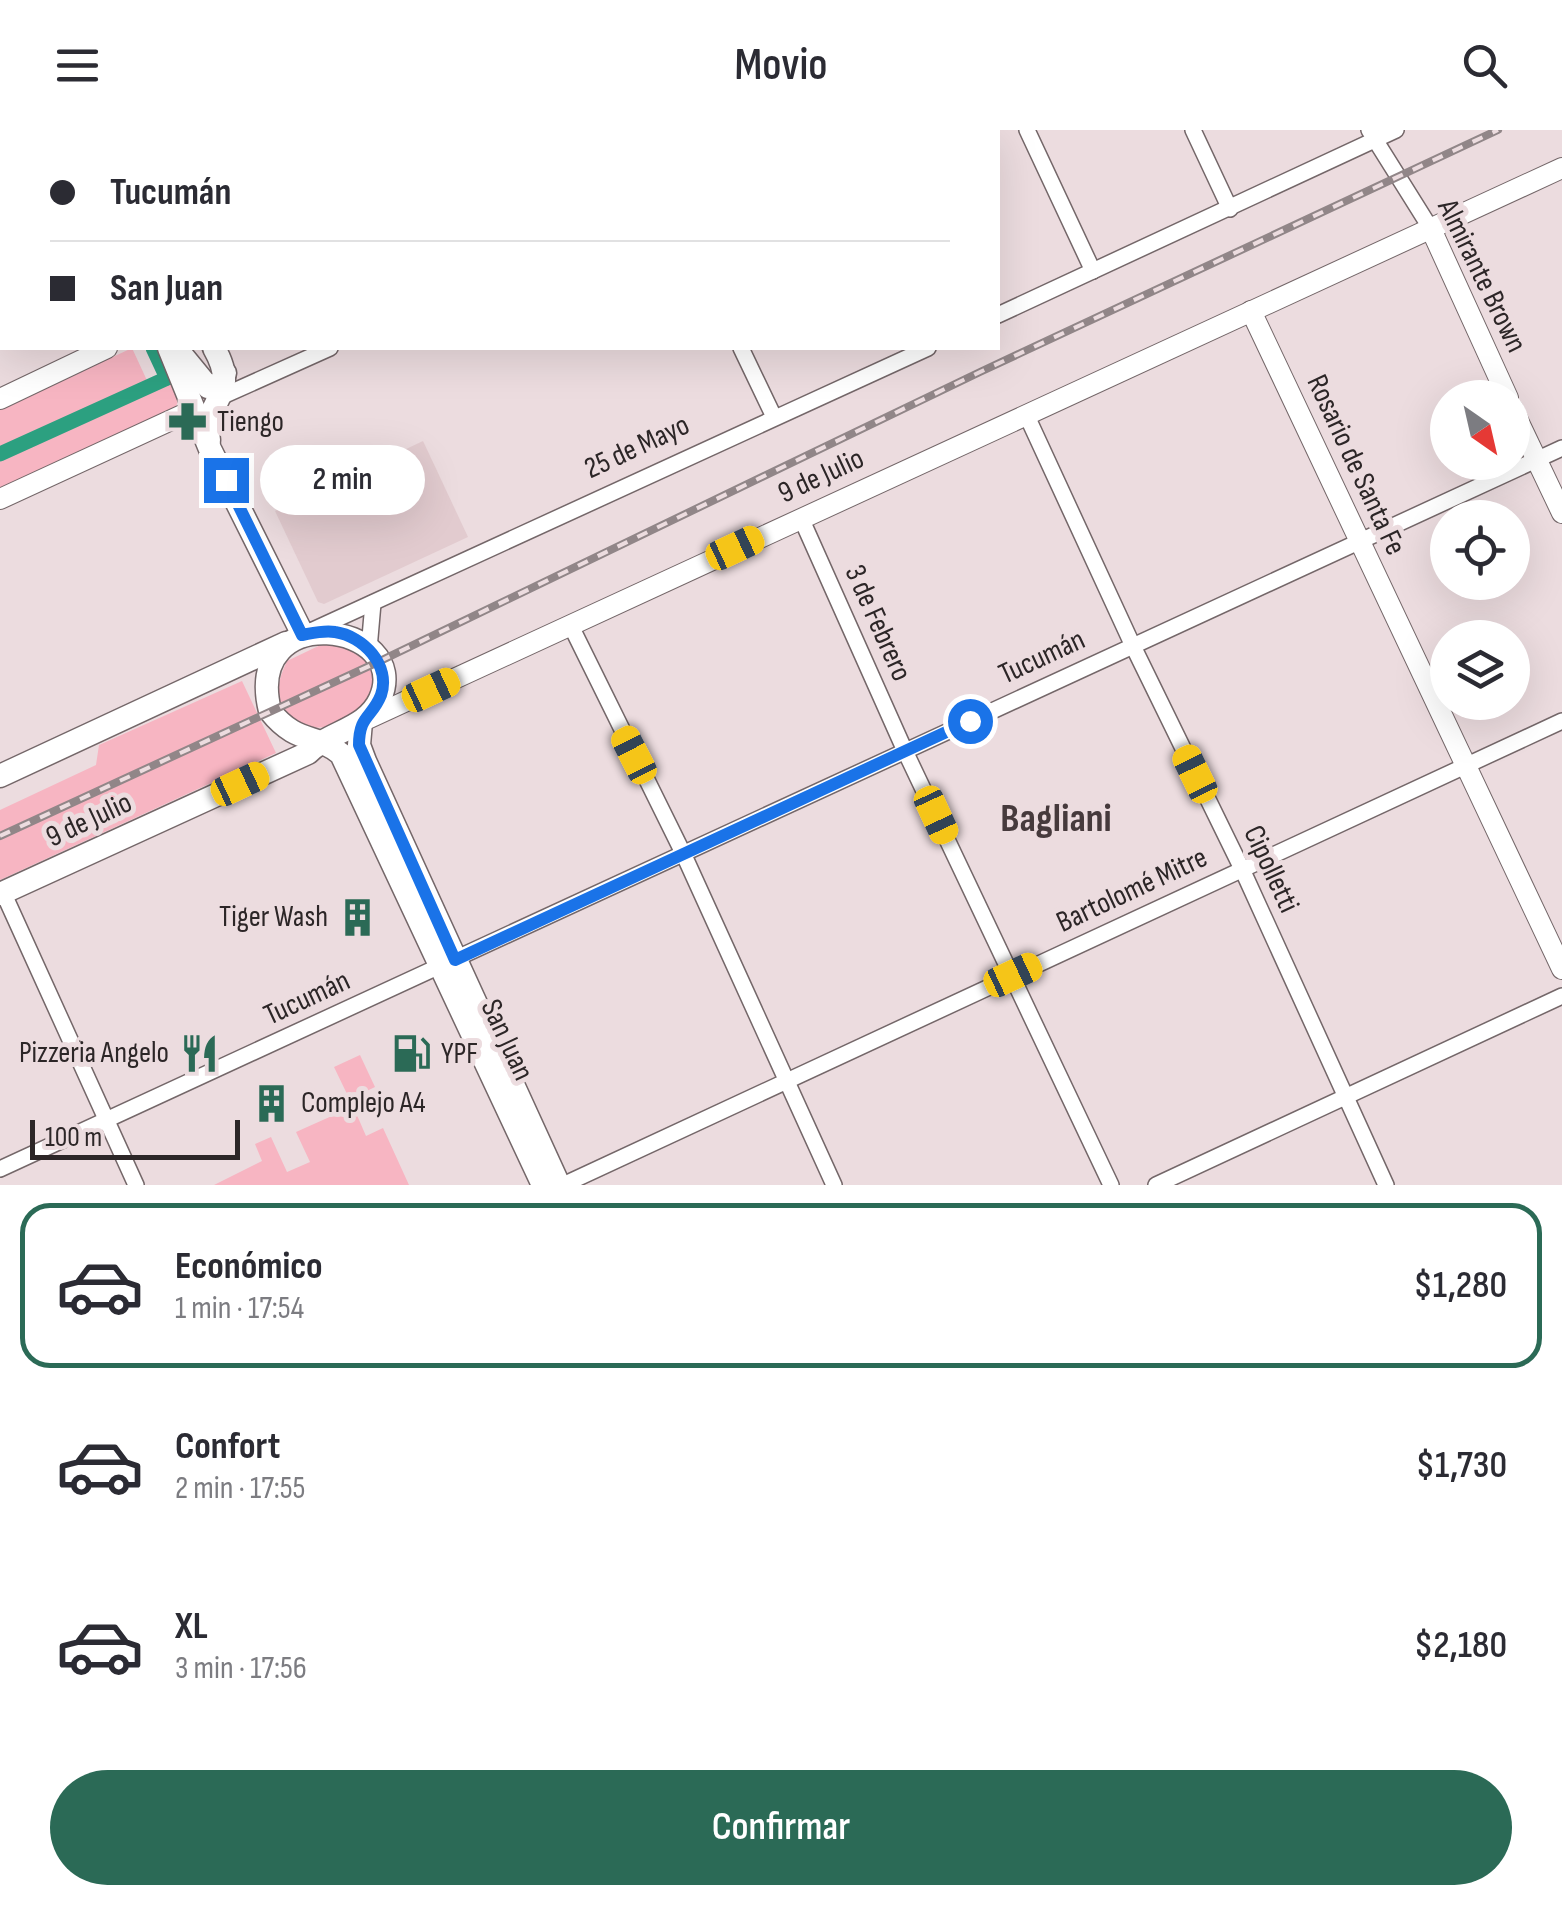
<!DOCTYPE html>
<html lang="es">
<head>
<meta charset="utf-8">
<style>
	body { margin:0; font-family:"Sofia Sans Condensed",sans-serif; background:#f7f7f7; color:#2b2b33; height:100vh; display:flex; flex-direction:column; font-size:38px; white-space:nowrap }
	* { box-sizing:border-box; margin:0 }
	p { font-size:32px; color:#7c7c81 }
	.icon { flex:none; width:55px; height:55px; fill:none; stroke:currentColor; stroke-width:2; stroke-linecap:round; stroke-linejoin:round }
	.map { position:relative; height:1055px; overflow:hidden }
	.side { display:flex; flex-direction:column; background:#fff; flex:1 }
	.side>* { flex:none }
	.hud { position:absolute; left:0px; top:0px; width:1000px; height:220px; box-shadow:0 10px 40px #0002; display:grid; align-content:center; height:220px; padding:0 50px; background:#fff }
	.needle { width:65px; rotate:146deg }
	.tools { position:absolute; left:1430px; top:250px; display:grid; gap:20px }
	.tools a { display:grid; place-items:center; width:100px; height:100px; border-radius:50%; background:#fff; box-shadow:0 10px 40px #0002; font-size:50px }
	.scale { position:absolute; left:30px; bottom:25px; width:210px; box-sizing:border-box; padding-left:10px; border:5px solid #2c2627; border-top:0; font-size:28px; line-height:35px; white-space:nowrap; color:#2c2627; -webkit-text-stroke:8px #ecdcdf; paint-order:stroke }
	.end { position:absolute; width:45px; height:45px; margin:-22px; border:12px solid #1a73e8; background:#fff; box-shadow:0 0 0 5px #fff }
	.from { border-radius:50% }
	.bubble { position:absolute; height:70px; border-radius:35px; background:#fff; box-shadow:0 10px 40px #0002; font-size:32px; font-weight:600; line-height:70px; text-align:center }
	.car { position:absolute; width:30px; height:60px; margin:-30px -15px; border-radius:12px; box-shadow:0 0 8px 2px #0007; background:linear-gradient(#f5c518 24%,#345 0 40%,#f5c518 0 76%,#345 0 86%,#f5c518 0) }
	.hud b { display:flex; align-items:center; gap:35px; height:95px; font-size:38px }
	.hud b+b { border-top:2px solid #e1e1e2 }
	.hud i { width:25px; height:25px; background:#2b2b33 }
	ul { padding:18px 0 0; list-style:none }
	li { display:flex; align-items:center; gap:30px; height:165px; margin:0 20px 15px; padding:0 30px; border:5px solid transparent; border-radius:30px }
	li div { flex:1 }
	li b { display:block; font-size:38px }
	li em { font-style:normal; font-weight:600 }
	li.selected { border-color:#2b6a56 }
	li>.icon { width:90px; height:90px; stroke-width:1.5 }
	.cta { display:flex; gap:20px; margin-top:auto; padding:20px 50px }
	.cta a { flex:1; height:115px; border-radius:60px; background:#2b6a56; color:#fff; font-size:40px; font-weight:600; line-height:115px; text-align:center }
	header { display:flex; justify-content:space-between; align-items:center; height:130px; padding:0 50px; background:#fff; font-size:45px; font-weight:600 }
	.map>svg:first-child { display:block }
	.built { fill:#e2cbcf }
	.green { fill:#f7b5c2 }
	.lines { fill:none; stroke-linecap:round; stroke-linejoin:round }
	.canal { stroke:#2ca080; stroke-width:15 }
	.minor-casing { stroke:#746769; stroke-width:18 }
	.tertiary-casing { stroke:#746769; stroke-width:22 }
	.secondary-casing { stroke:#746769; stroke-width:25 }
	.minor { stroke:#fff; stroke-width:15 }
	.tertiary { stroke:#fff; stroke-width:20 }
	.secondary { stroke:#fff; stroke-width:22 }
	.rail-casing { stroke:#918688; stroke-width:8 }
	.rail { stroke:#ecdcdf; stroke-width:4; stroke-dasharray:11; stroke-linecap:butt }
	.route { stroke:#1a73e8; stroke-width:12 }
	.labels { text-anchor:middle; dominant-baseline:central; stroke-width:10; stroke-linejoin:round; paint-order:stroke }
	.street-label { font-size:30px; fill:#2c2627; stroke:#ecdcdf }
	.poi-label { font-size:30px; fill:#2c2627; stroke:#ecdcdf; text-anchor:start }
	.district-label { font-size:40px; font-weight:bold; fill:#463a3c; stroke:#ecdcdf }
</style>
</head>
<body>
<header><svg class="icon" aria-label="menu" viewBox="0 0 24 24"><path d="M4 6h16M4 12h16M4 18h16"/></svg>Movio<svg class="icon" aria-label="search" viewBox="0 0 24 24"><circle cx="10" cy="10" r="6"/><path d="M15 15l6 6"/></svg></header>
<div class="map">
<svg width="1562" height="1055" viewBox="0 0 1562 1055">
	<rect width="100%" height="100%" fill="#ecdcdf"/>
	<!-- built -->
	<path class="built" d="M423 311 468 407 324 474 318 472 275 381Z"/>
	<!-- green -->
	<g class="green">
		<path d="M132 218 150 257 169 250 179 270 175 278 0 358V280Z"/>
		<path d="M331 510C431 542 324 633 286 583 273 567 279 548 287 531Z"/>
		<path d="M242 551 276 623 0 750V680L96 635 99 615Z"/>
		<path d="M360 925 375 957 350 969 366 1006 383 998 409 1055H214L262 1031 255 1014 271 1007 287 1042 310 1032 296 1002 334 985 329 973 347 964 334 937Z"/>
	</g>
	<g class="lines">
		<!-- canal -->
		<g class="canal">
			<path d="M55 0 56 2"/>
			<path d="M702 2 707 0"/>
			<path d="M153 218 167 248"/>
			<path d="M0 324 174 245"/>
		</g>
		<defs>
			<g id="minor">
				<path d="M179 0 180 2"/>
				<path d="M486 0 487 2"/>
				<path d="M851 0 853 2"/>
				<path d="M1027 0 1093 141"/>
				<path d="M1193 0 1230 79"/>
				<path d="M1369 0 1431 99"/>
				<path d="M291 2 297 0"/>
				<path d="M604 2 609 0"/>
				<path d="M760 2 766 0"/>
				<path d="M998 185 1396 0"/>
				<path d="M741 218 774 287"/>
				<path d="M214 270 330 218"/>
				<path d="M1026 284 1133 516 1242 739 1386 1055"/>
				<path d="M801 388 905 621 1111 1055"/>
				<path d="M570 494 683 723 834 1055"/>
				<path d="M313 500 928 218"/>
				<path d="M369 519 373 473"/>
				<path d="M3 762 136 1055"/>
				<path d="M0 1039 1562 318"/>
				<path d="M563 1055 1562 591"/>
				<path d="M1156 1055 1562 866"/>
			</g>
			<g id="tertiary">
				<path d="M1431 99 1508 268"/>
				<path d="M1251 181 1562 839"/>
				<path d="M0 269 107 218"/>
				<path d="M1512 278 1562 383"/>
				<path d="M0 369 193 280"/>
				<path d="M363 591 1562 38"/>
			</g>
			<g id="secondary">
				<path d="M81 0 82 2"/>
				<path d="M169 218 210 319 303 505"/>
				<path d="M176 218 208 257 221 253 225 243"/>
				<path d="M209 310C202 269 242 267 214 218"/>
				<path d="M361 592 359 615 365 631 559 1055"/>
				<path d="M0 646 286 513"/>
				<path d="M0 764 308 623C329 601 366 600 380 569 414 492 242 467 270 581 297 615 316 603 341 624L543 1055"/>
			</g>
		</defs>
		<!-- minor casing -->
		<use href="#minor" class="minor-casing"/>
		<!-- tertiary casing -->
		<use href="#tertiary" class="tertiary-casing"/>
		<!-- secondary casing -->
		<use href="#secondary" class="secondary-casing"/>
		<!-- minor -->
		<use href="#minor" class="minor"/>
		<!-- tertiary -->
		<use href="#tertiary" class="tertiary"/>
		<!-- secondary -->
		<use href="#secondary" class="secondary"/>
		<defs>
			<path id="rail" d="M0 706 378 532 980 242 1498 0"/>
		</defs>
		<!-- rail casing -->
		<use href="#rail" class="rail-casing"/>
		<!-- rail -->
		<use href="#rail" class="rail"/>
	</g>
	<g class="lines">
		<!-- route -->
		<path class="route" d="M226 350 302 505C313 503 324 500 335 502 363 506 391 535 381 565 372 588 359 585 359 615L455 830 970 591"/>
	</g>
	<!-- icons -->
	<defs>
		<symbol id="pharmacy-bare" viewBox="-9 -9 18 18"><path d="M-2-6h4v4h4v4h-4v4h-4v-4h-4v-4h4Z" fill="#2b6a56" stroke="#ecdcdf" stroke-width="2.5" paint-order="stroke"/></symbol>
		<symbol id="building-bare" viewBox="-9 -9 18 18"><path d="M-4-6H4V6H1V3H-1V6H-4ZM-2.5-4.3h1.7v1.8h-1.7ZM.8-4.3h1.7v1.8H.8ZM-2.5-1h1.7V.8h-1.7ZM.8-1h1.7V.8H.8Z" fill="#2b6a56" stroke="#ecdcdf" stroke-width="2.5" paint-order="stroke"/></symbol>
		<symbol id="restaurant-bare" viewBox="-9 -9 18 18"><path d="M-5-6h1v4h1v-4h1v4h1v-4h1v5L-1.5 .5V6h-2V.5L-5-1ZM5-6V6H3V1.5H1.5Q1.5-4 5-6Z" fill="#2b6a56" stroke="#ecdcdf" stroke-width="2.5" paint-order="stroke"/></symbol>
		<symbol id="fuel-bare" viewBox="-9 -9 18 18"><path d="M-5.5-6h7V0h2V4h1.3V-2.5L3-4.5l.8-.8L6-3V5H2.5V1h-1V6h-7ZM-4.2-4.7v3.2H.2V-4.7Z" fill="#2b6a56" stroke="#ecdcdf" stroke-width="2.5" paint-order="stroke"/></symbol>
	</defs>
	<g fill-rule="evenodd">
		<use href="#pharmacy-bare" x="160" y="264" width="55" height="55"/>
		<use href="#building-bare" x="330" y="760" width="55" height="55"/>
		<use href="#restaurant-bare" x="172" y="896" width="55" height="55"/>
		<use href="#fuel-bare" x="384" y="896" width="55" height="55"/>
		<use href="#building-bare" x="244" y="946" width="55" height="55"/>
	</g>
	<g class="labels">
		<!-- street labels -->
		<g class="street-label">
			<text transform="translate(1482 146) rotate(64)">Almirante Brown</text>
			<text transform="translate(637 317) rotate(-25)">25 de Mayo</text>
			<text transform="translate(1356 335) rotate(65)">Rosario de Santa Fe</text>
			<text transform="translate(821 346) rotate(-25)">9 de Julio</text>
			<text transform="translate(878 493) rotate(66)">3 de Febrero</text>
			<text transform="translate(1042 527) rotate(-25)">Tucumán</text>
			<text transform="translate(89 690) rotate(-25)">9 de Julio</text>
			<text transform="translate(1271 739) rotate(65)">Cipolletti</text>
			<text transform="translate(1132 760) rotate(-25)">Bartolomé Mitre</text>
			<text transform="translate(307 868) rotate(-25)">Tucumán</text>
			<text transform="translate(507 910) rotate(65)">San Juan</text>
		</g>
		<!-- poi labels -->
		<g class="poi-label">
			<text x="217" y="292">Tiengo</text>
			<text x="328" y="787" text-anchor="end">Tiger Wash</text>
			<text x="169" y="923" text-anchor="end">Pizzeria Angelo</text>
			<text x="441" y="924">YPF</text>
			<text x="301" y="973">Complejo A4</text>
		</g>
		<!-- district labels -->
		<g class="district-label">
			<text x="1056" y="689">Bagliani</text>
		</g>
	</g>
</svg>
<div class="tools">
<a><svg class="needle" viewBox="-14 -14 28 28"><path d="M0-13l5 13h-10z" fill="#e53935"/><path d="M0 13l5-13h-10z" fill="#7c7c81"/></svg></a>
<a><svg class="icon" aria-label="locate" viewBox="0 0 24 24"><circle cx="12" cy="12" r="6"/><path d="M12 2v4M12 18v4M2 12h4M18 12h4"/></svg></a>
<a><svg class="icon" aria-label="layers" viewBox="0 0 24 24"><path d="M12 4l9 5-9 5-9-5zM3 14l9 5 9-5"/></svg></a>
</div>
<div class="scale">100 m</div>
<i class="end from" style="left:970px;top:591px"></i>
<i class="end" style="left:226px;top:350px"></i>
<div class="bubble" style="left:260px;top:315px;width:165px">2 min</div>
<i class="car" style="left:735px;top:418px;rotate:65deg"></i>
<i class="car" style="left:431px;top:560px;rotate:65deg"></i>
<i class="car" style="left:634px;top:625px;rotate:333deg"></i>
<i class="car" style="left:1195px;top:644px;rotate:334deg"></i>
<i class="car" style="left:240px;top:654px;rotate:65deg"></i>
<i class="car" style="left:936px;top:685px;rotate:155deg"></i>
<i class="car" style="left:1013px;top:845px;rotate:65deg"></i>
<div class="hud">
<b><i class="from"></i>Tucumán</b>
<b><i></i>San Juan</b>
</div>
</div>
<section class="side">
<ul>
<li class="selected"><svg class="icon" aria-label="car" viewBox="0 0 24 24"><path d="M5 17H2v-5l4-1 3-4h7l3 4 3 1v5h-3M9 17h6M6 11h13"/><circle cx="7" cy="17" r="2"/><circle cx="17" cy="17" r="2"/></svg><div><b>Económico</b><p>1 min · 17:54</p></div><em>$1,280</em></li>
<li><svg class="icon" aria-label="car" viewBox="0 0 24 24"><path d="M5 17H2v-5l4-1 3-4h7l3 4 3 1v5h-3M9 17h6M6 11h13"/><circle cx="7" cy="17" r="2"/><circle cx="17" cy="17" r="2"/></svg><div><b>Confort</b><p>2 min · 17:55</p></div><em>$1,730</em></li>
<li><svg class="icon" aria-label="car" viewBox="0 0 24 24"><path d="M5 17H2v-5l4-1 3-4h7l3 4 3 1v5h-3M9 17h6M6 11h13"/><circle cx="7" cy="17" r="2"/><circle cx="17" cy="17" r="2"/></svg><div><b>XL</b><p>3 min · 17:56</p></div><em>$2,180</em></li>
</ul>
<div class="cta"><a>Confirmar</a></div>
</section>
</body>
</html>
